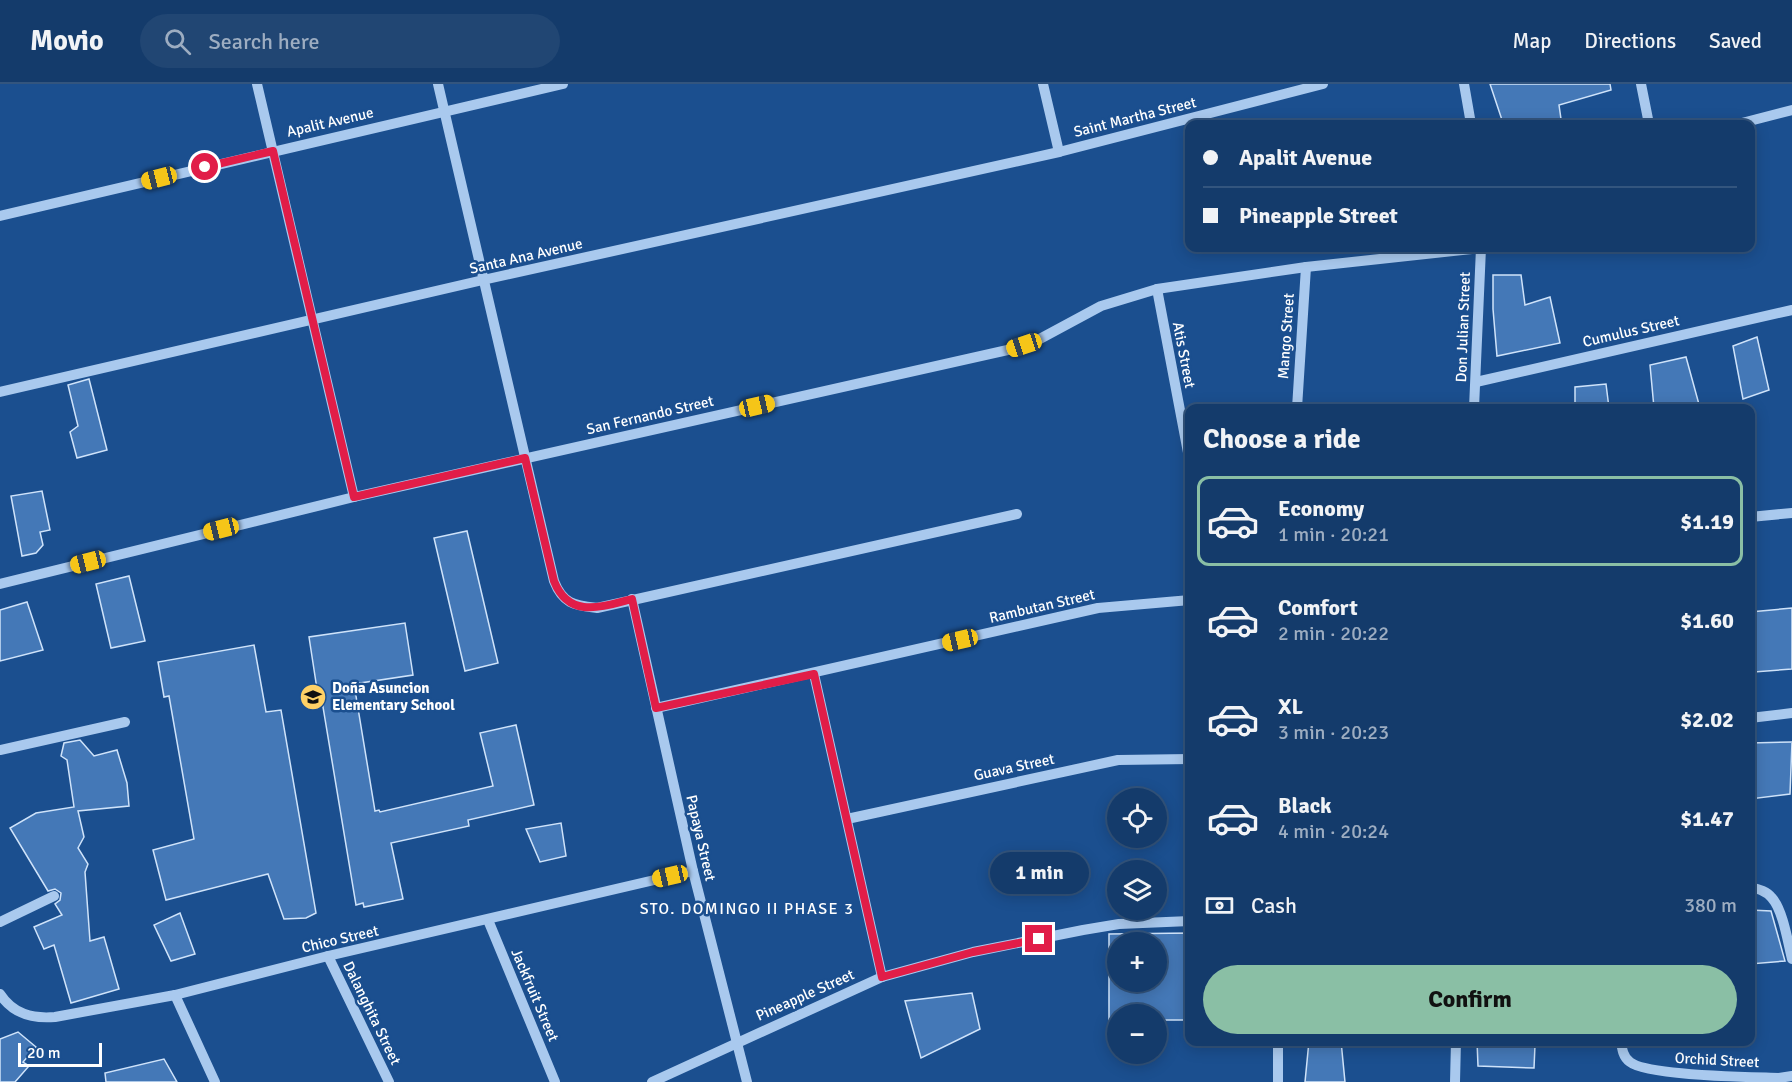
<!DOCTYPE html>
<html lang="en">
<head>
<meta charset="utf-8">
<style>
	body { margin:0; font-family:Signika,sans-serif; background:#214673; color:#f1f3f6; height:100vh; display:flex; flex-direction:column; font-size:22px; white-space:nowrap }
	* { box-sizing:border-box; margin:0 }
	p { font-size:20px; color:#9dadc1 }
	.icon { flex:none; width:33px; height:33px; fill:none; stroke:currentColor; stroke-width:2; stroke-linecap:round; stroke-linejoin:round }
	.map { position:relative; flex:1; overflow:hidden }
	.details { position:absolute; left:1185px; top:320px; width:570px; height:642px; display:flex; flex-direction:column; background:#143b6b; border-radius:12px; box-shadow:0 3px 15px #0003,0 0 0 2px #33557e }
	.details>* { flex:none }
	.guide { position:absolute; left:1185px; top:36px; width:570px; height:132px; border-radius:12px; box-shadow:0 3px 15px #0003,0 0 0 2px #33557e; display:grid; align-content:center; height:132px; padding:0 18px; background:#143b6b }
	.controls { position:absolute; left:1107px; top:704px; display:grid; gap:12px }
	.controls a { display:grid; place-items:center; width:60px; height:60px; border-radius:50%; background:#143b6b; box-shadow:0 3px 15px #0003,0 0 0 2px #33557e; font-size:30px }
	.scale { position:absolute; left:18px; bottom:15px; width:84px; box-sizing:border-box; padding-left:6px; border:3px solid #fff; border-top:0; font-size:16px; line-height:21px; white-space:nowrap; color:#fff; -webkit-text-stroke:4px #1b4f8f; paint-order:stroke }
	.end { position:absolute; width:27px; height:27px; margin:-14px; border:8px solid #e11d48; background:#fff; box-shadow:0 0 0 3px #fff }
	.from { border-radius:50% }
	.bubble { position:absolute; height:42px; border-radius:21px; background:#143b6b; box-shadow:0 3px 15px #0003,0 0 0 2px #33557e; font-size:20px; font-weight:800; line-height:42px; text-align:center }
	.car { position:absolute; width:18px; height:36px; margin:-18px -9px; border-radius:8px; box-shadow:0 0 4px 2px #0007; background:linear-gradient(#f5c518 24%,#345 0 40%,#f5c518 0 76%,#345 0 86%,#f5c518 0) }
	.guide b { display:flex; align-items:center; gap:21px; height:57px; font-size:22px }
	.guide b+b { border-top:2px solid #33557e }
	.guide i { width:15px; height:15px; background:#f1f3f6 }
	ul { padding:0; list-style:none }
	li { display:flex; align-items:center; gap:18px; height:90px; margin:0 12px 9px; padding:0 6px; border:3px solid transparent; border-radius:12px }
	li div { flex:1 }
	li b { display:block; font-size:22px }
	li em { font-style:normal; font-weight:800 }
	li.active { border-color:#8abfa5 }
	li>.icon { width:54px; height:54px; stroke-width:1.5 }
	h2 { padding:0 18px; font-size:27px; line-height:72px }
	.pay { display:flex; align-items:center; gap:15px; height:66px; padding:0 18px; font-size:22px }
	.pay p { margin-inline-start:auto }
	.button { display:flex; gap:12px; margin-top:auto; padding:12px 18px }
	.button a { flex:1; height:69px; border-radius:36px; background:#8abfa5; color:#111; font-size:24px; font-weight:800; line-height:69px; text-align:center }
	header { display:flex; align-items:center; gap:36px; box-sizing:border-box; height:84px; padding:0 30px; background:#143b6b; border-bottom:2px solid #33557e }
	header strong { font-size:28px }
	nav { display:flex; gap:33px; margin-inline-start:auto; font-size:21px }
	.search { width:420px; height:54px; background:#214673; display:flex; align-items:center; gap:15px; box-sizing:border-box; padding:0 21px; border-radius:33px; color:#9dadc1; font-size:22px }
	.map>svg:first-child { display:block }
	.building { fill:#4478b7; stroke:#cfe3fa; stroke-width:1.5; fill-rule:evenodd }
	.lines { fill:none; stroke-linecap:round; stroke-linejoin:round }
	.minor { stroke:#a9c9ee; stroke-width:10 }
	.route { stroke:#e11d48; stroke-width:8 }
	.labels { text-anchor:middle; dominant-baseline:central; stroke-width:5; stroke-linejoin:round; paint-order:stroke }
	.street-label { font-size:15px; fill:#fff; stroke:#1b4f8f }
	.poi-label { font-size:15px; font-weight:bold; fill:#fff; stroke:#1b4f8f; text-anchor:start }
	.neighbourhood-label { font-size:16px; letter-spacing:1.5px; fill:#fff; stroke:#1b4f8f }
</style>
</head>
<body>
<header>
<strong>Movio</strong>
<div class="search"><svg class="icon" aria-label="search" viewBox="0 0 24 24"><circle cx="10" cy="10" r="6"/><path d="M15 15l6 6"/></svg>Search here</div>
<nav><a>Map</a><a>Directions</a><a>Saved</a></nav>
</header>
<div class="map">
<svg width="1792" height="998" viewBox="0 0 1792 998">
	<rect width="100%" height="100%" fill="#1b4f8f"/>
	<!-- building -->
	<g class="building">
		<path d="M1490 0H1610L1611 6 1559 21 1561 35 1503 39Z"/>
		<path d="M1493 191H1521L1525 221 1550 213 1560 259 1497 272 1493 225Z"/>
		<path d="M1757 253 1769 306 1743 315 1733 262Z"/>
		<path d="M1686 273 1700 324H1654L1650 281Z"/>
		<path d="M89 295 107 366 77 374 70 348 78 342 68 301Z"/>
		<path d="M1606 300 1609 324H1575V303Z"/>
		<path d="M42 407 50 446 40 448 43 461 36 469 22 472 11 412Z"/>
		<path d="M467 447 498 579 465 587 434 454Z"/>
		<path d="M129 492 145 557 111 564 96 500Z"/>
		<path d="M27 518 43 566 0 577V526Z"/>
		<path d="M1792 524V585L1754 588 1750 568V528Z"/>
		<path d="M405 539 413 591 354 600 375 727 379 726 380 728 493 702 480 649 516 641 534 721 468 736 469 742 391 759 403 815 364 823 363 819 356 821 320 605H317L309 553Z"/>
		<path d="M254 561 266 628 281 626 316 829 306 834 284 835 268 790 166 816 153 766 194 755 169 612 164 613 158 578Z"/>
		<path d="M80 656 94 672 117 666 127 699 129 722 78 727 84 753 78 764 88 780 85 788 90 857 104 853 119 905 71 919 54 861 44 865 34 843 62 831 55 820 60 816 61 809 55 805 48 807 10 744 36 729 74 723 67 676 61 672 64 659Z"/>
		<path d="M1792 658 1790 710 1750 715V659Z"/>
		<path d="M561 739 566 772 540 778 526 745Z"/>
		<path d="M1750 826 1771 827 1785 877 1750 880Z"/>
		<path d="M180 829 195 870 171 877 154 841Z"/>
		<path d="M1190 849V936H1156V930H1118V936H1109V850ZM1118 858H1156V897H1118Z"/>
		<path d="M972 909 980 945 921 974 905 917Z"/>
		<path d="M18 948 36 963 23 978 29 982 15 998H0V955Z"/>
		<path d="M1309 957H1341L1345 998H1305Z"/>
		<path d="M1477 957 1535 961 1534 984 1478 982Z"/>
		<path d="M164 975 177 998H106L105 989Z"/>
	</g>
	<g class="lines">
		<!-- minor -->
		<g class="minor">
			<path d="M257 0 354 413"/>
			<path d="M438 0 554 497C563 520 574 521 597 524L1017 430"/>
			<path d="M1043 0 1059 68"/>
			<path d="M1464 0 1471 40"/>
			<path d="M1641 0 1649 40"/>
			<path d="M1738 40 1792 26"/>
			<path d="M0 132 563 0"/>
			<path d="M1157 205 1190 379"/>
			<path d="M1476 298 1792 226"/>
			<path d="M0 308 483 196 1059 68 1323 0"/>
			<path d="M1297 324 1306 183"/>
			<path d="M1474 324 1481 164"/>
			<path d="M1750 433 1792 429"/>
			<path d="M0 500 354 413 1012 265 1036 257 1101 222 1157 205 1306 183 1481 164"/>
			<path d="M632 515 693 787 747 998"/>
			<path d="M814 590 882 893"/>
			<path d="M656 624 1098 524 1190 516"/>
			<path d="M1750 634 1792 629"/>
			<path d="M0 666 125 638"/>
			<path d="M847 735 1118 676 1190 675"/>
			<path d="M1750 803C1758 805 1767 807 1772 814 1783 826 1788 859 1792 875"/>
			<path d="M488 836 555 998"/>
			<path d="M0 838 54 812"/>
			<path d="M328 872 389 998"/>
			<path d="M0 910C13 930 32 935 55 933L175 911 328 872 693 787"/>
			<path d="M175 911 215 998"/>
			<path d="M1278 957V998"/>
			<path d="M1621 957C1622 965 1623 973 1630 978 1647 992 1752 993 1779 994L1792 992"/>
			<path d="M652 998 882 893 973 868 1083 846 1119 840 1190 837"/>
			<path d="M1455 998 1456 957"/>
		</g>
	</g>
	<g class="lines">
		<!-- route -->
		<path class="route" d="M205 83 273 67 354 413 525 374 554 497C569 535 601 523 632 515L656 624 814 590 882 893 973 868 1039 855"/>
	</g>
	<!-- icons -->
	<defs>
		<symbol id="school-disc" viewBox="-11 -11 22 22"><circle r="9.5" fill="#ffd166" stroke="#1b4f8f"/><path d="M0-5L7-2L0 1L-7-2ZM-4 1L0 2.5L4 1V4Q0 6-4 4Z" fill="#111"/></symbol>
	</defs>
	<g fill-rule="evenodd">
		<use href="#school-disc" x="298" y="598" width="30" height="30"/>
	</g>
	<g class="labels">
		<!-- street labels -->
		<g class="street-label">
			<text transform="translate(1135 33) rotate(-14)">Saint Martha Street</text>
			<text transform="translate(330 38) rotate(-13)">Apalit Avenue</text>
			<text transform="translate(526 172) rotate(-13)">Santa Ana Avenue</text>
			<text transform="translate(1463 243) rotate(-88)">Don Julian Street</text>
			<text transform="translate(1631 247) rotate(-13)">Cumulus Street</text>
			<text transform="translate(1286 252) rotate(-86)">Mango Street</text>
			<text transform="translate(1184 271) rotate(79)">Atis Street</text>
			<text transform="translate(650 331) rotate(-13)">San Fernando Street</text>
			<text transform="translate(1042 522) rotate(-13)">Rambutan Street</text>
			<text transform="translate(1014 683) rotate(-12)">Guava Street</text>
			<text transform="translate(701 754) rotate(77)">Papaya Street</text>
			<text transform="translate(340 855) rotate(-13)">Chico Street</text>
			<text transform="translate(535 911) rotate(67)">Jackfruit Street</text>
			<text transform="translate(805 911) rotate(-24)">Pineapple Street</text>
			<text transform="translate(372 929) rotate(64)">Dalanghita Street</text>
			<text transform="translate(1717 976) rotate(3)">Orchid Street</text>
		</g>
		<!-- poi labels -->
		<g class="poi-label">
			<text x="332" y="604">Doña Asuncion<tspan x="332" dy="17">Elementary School</tspan></text>
		</g>
		<!-- neighbourhood labels -->
		<g class="neighbourhood-label">
			<text x="747" y="825">STO. DOMINGO II PHASE 3</text>
		</g>
	</g>
</svg>
<div class="controls">
<a><svg class="icon" aria-label="locate" viewBox="0 0 24 24"><circle cx="12" cy="12" r="6"/><path d="M12 2v4M12 18v4M2 12h4M18 12h4"/></svg></a>
<a><svg class="icon" aria-label="layers" viewBox="0 0 24 24"><path d="M12 4l9 5-9 5-9-5zM3 14l9 5 9-5"/></svg></a>
<a>+</a>
<a>−</a>
</div>
<div class="scale">20 m</div>
<i class="end from" style="left:205px;top:83px"></i>
<i class="end" style="left:1039px;top:855px"></i>
<div class="bubble" style="left:990px;top:768px;width:99px">1 min</div>
<i class="car" style="left:159px;top:94px;rotate:256deg"></i>
<i class="car" style="left:1024px;top:261px;rotate:252deg"></i>
<i class="car" style="left:757px;top:322px;rotate:77deg"></i>
<i class="car" style="left:221px;top:445px;rotate:256deg"></i>
<i class="car" style="left:88px;top:478px;rotate:256deg"></i>
<i class="car" style="left:960px;top:556px;rotate:257deg"></i>
<i class="car" style="left:670px;top:792px;rotate:257deg"></i>
<div class="guide">
<b><i class="from"></i>Apalit Avenue</b>
<b><i></i>Pineapple Street</b>
</div>
<section class="details">
<h2>Choose a ride</h2>
<ul>
<li class="active"><svg class="icon" aria-label="car" viewBox="0 0 24 24"><path d="M5 17H2v-5l4-1 3-4h7l3 4 3 1v5h-3M9 17h6M6 11h13"/><circle cx="7" cy="17" r="2"/><circle cx="17" cy="17" r="2"/></svg><div><b>Economy</b><p>1 min · 20:21</p></div><em>$1.19</em></li>
<li><svg class="icon" aria-label="car" viewBox="0 0 24 24"><path d="M5 17H2v-5l4-1 3-4h7l3 4 3 1v5h-3M9 17h6M6 11h13"/><circle cx="7" cy="17" r="2"/><circle cx="17" cy="17" r="2"/></svg><div><b>Comfort</b><p>2 min · 20:22</p></div><em>$1.60</em></li>
<li><svg class="icon" aria-label="car" viewBox="0 0 24 24"><path d="M5 17H2v-5l4-1 3-4h7l3 4 3 1v5h-3M9 17h6M6 11h13"/><circle cx="7" cy="17" r="2"/><circle cx="17" cy="17" r="2"/></svg><div><b>XL</b><p>3 min · 20:23</p></div><em>$2.02</em></li>
<li><svg class="icon" aria-label="car" viewBox="0 0 24 24"><path d="M5 17H2v-5l4-1 3-4h7l3 4 3 1v5h-3M9 17h6M6 11h13"/><circle cx="7" cy="17" r="2"/><circle cx="17" cy="17" r="2"/></svg><div><b>Black</b><p>4 min · 20:24</p></div><em>$1.47</em></li>
</ul>
<div class="pay"><svg class="icon" aria-label="cash" viewBox="0 0 24 24"><path d="M3 7h18v10H3z"/><circle cx="12" cy="12" r="2"/></svg>Cash<p>380 m</p></div>
<div class="button"><a>Confirm</a></div>
</section>
</div>
</body>
</html>
